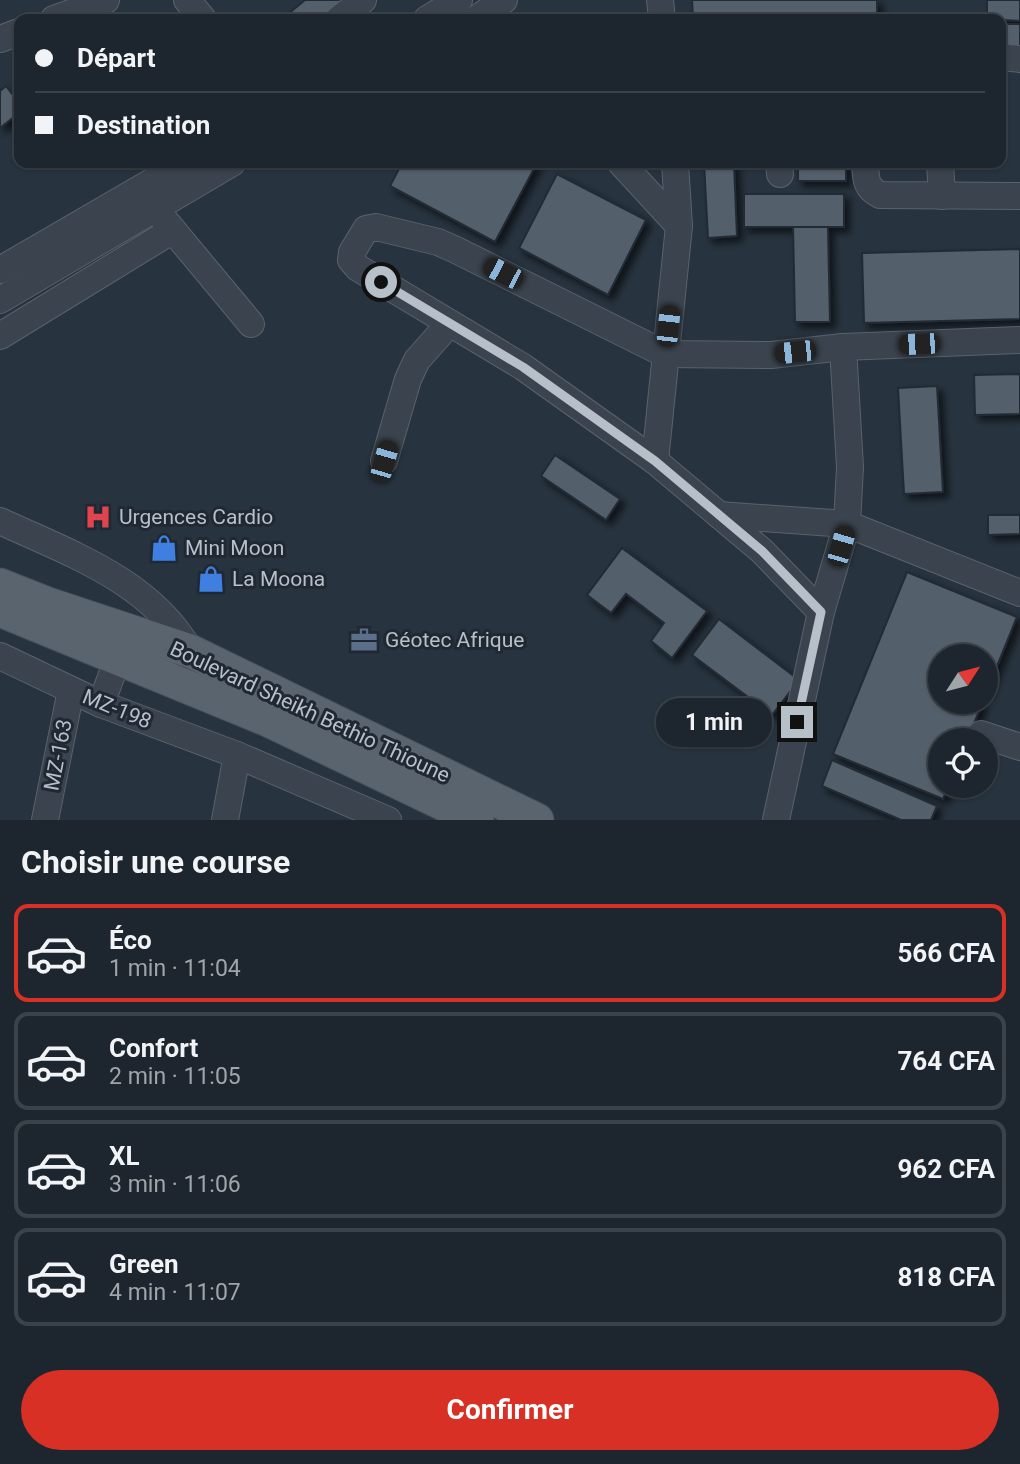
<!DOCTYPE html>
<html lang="fr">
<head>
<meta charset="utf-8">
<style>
	body { margin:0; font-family:Roboto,sans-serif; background:#252e36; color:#f1f3f6; height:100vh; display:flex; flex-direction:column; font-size:26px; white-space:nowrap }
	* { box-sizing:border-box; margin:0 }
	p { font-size:23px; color:#a0a5aa }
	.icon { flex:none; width:38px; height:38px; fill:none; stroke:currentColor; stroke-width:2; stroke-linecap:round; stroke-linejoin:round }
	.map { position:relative; height:820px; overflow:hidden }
	.drawer { display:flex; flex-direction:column; background:#1d262e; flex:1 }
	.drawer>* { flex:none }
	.banner { position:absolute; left:14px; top:14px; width:992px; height:154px; border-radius:14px; box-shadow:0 2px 5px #0004,0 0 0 2px #3b434a; display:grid; align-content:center; height:154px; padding:0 21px; background:#1d262e }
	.needle { width:46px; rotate:54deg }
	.tools { position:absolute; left:928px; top:644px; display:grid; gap:14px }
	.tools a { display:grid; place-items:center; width:70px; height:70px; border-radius:50%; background:#1d262e; box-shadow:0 2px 5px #0004,0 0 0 2px #3b434a; font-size:35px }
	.end { position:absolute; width:32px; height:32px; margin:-16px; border:9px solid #b7bfc9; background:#111; box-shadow:0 0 0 4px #111 }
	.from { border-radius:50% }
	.bubble { position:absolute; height:49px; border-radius:24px; background:#1d262e; box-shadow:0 2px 5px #0004,0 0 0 2px #3b434a; font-size:23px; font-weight:700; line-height:49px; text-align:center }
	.car { position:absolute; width:21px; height:42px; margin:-21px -10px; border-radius:9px; box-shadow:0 0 5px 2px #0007; background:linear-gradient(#222 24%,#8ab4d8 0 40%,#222 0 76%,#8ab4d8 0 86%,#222 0) }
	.banner b { display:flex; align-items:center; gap:24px; height:66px; font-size:26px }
	.banner b+b { border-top:2px solid #3b434a }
	.banner i { width:18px; height:18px; background:#f1f3f6 }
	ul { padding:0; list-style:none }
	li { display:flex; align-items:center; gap:21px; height:98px; margin:0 14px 10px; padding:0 7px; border:4px solid #3b434a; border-radius:14px }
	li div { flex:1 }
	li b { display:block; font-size:26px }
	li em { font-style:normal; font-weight:700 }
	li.on { border-color:#d93025 }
	li>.icon { width:63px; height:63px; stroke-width:1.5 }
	h2 { padding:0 21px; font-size:32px; line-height:84px }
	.primary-button { display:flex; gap:14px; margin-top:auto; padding:14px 21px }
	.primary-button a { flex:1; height:80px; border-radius:42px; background:#d93025; color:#fff; font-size:28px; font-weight:700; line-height:80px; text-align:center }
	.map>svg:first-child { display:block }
	.building { fill:#525e6b; stroke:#222b35; stroke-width:2; filter:url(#shadow) }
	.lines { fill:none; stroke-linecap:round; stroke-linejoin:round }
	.minor-casing { stroke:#59626c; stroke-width:28 }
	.major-casing { stroke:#47505a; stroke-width:35 }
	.minor { stroke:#3b444e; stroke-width:26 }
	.major { stroke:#59646e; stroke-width:33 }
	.route { stroke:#b7bfc9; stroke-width:9 }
	.labels { text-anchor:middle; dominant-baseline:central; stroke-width:6; stroke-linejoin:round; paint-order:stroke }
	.poi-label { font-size:21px; fill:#b7bfc9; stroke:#202933; text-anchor:start }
	.street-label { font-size:21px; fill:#b7bfc9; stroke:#202933 }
</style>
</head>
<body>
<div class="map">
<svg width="1020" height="820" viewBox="0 0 1020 820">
	<defs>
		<filter id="shadow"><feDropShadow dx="5" dy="5" stdDeviation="3.5" flood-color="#0009"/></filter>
	</defs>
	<rect width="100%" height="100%" fill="#27333e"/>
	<!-- building -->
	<g class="building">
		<path d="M305 0H346L323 19H282Z"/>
		<path d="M692 0H877V19H693Z"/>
		<path d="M987 0H1020V21L987 19Z"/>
		<rect x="1001" y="24" width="19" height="27"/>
		<path d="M6 86 19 103V113L0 128V91Z"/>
		<path d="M402 163H532L536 165 495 242 390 186Z"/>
		<path d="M704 163H734L737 236 708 238Z"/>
		<rect x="798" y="163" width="48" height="18"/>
		<path d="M557 174 646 220 608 295 519 248Z"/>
		<rect x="744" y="194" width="100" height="33"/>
		<path d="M793 227H828L830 322H795Z"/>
		<path d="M1020 249V319L864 323 862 253Z"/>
		<path d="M1020 374V414L975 415 974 375Z"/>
		<path d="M937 386 943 492 904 494 898 388Z"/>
		<path d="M555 455 620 499 606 520 541 476Z"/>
		<path d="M988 515H1020V534L988 535Z"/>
		<path d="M622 548 707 611 672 658 651 641 664 623 626 594 611 613 587 595Z"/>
		<path d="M907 572 1017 617 985 696V656H940V702H983L967 740H940V786H949L943 799 833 754Z"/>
		<path d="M719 619 799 680 772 715 692 655Z"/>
		<path d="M832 760 937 806 931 820H901L822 786Z"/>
	</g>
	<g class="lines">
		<defs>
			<g id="minor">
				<path d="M187 0 203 19"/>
				<path d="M660 0 662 19"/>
				<path d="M54 19 106 0"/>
				<path d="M339 19 363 0"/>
				<path d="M427 19 459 0"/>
				<path d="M476 19 504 0"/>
				<path d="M0 39 19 32"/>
				<path d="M1001 57 1020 59"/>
				<path d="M621 163 679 226"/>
				<path d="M779 163 780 174"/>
				<path d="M865 163C866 178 865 188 880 195L1020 196"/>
				<path d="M940 163 942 196"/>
				<path d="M162 217 251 324"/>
				<path d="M0 270 184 163"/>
				<path d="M0 300 232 163"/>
				<path d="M0 336 173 230"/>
				<path d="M384 461 408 379 417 360 449 324"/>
				<path d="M655 461 679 226 675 163"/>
				<path d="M719 515 847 524 1020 593"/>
				<path d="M0 521C69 553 151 581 190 651"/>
				<path d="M821 612 762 551 655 461 523 367 358 268 351 260 352 252 366 229 376 227 438 242 456 250 665 354 771 355 843 347 1020 340"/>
				<path d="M0 656 101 704 237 755 388 820"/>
				<path d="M101 704 118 658"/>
				<path d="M981 734 1020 747"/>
				<path d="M45 820 71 690"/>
				<path d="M225 820 237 755"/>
				<path d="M776 820 821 612 847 524 850 467 843 347"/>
			</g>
			<g id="major">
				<path d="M0 585 48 604 190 651 537 820"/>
				<path d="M0 610 268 720 477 820"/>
			</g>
		</defs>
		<!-- minor casing -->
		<use href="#minor" class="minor-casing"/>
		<!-- major casing -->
		<use href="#major" class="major-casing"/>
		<!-- minor -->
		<use href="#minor" class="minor"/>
		<!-- major -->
		<use href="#major" class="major"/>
	</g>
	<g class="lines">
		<!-- route -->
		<path class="route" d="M381 282 523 367 655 461 762 551 821 612 797 722"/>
	</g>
	<!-- icons -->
	<defs>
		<symbol id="hospital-bare" viewBox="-9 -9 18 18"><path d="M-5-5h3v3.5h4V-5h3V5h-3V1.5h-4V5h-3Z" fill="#e0444e" stroke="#202933" stroke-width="2.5" paint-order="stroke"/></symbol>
		<symbol id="shop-bare" viewBox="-9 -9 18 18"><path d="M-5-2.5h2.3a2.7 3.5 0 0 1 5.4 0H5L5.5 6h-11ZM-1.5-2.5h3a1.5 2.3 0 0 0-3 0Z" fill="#3f7fe0" stroke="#202933" stroke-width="2.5" paint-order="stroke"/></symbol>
		<symbol id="office-bare" viewBox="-9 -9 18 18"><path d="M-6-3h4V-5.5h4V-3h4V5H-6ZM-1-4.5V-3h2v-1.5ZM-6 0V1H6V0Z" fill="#5c6f8a" stroke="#202933" stroke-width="2.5" paint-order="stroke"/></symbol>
	</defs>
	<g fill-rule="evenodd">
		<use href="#hospital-bare" x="79" y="498" width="38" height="38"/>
		<use href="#shop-bare" x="145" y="529" width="38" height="38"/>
		<use href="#shop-bare" x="192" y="560" width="38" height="38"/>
		<use href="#office-bare" x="345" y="621" width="38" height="38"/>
	</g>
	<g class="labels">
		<!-- poi labels -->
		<g class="poi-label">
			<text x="119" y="517">Urgences Cardio</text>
			<text x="185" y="548">Mini Moon</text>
			<text x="232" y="579">La Moona</text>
			<text x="385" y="640">Géotec Afrique</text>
		</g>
		<!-- street labels -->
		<g class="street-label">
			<text transform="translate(117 709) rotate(22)">MZ-198</text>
			<text transform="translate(310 712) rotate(25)">Boulevard Sheikh Bethio Thioune</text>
			<text transform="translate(58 755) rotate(-79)">MZ-163</text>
		</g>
	</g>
</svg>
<div class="tools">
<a><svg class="needle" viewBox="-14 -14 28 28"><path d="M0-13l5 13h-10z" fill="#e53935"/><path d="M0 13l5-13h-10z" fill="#a0a5aa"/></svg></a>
<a><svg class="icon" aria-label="locate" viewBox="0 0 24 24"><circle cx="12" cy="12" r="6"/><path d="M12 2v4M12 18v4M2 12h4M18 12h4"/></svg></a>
</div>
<i class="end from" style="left:381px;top:282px"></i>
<i class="end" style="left:797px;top:722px"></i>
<div class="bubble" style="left:656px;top:698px;width:116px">1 min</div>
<i class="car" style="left:503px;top:273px;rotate:297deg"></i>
<i class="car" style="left:668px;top:326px;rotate:6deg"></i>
<i class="car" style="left:919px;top:344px;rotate:268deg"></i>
<i class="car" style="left:795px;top:352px;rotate:264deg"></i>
<i class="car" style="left:384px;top:461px;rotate:16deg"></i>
<i class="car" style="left:841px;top:546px;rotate:16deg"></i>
<div class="banner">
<b><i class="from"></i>Départ</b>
<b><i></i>Destination</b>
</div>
</div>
<section class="drawer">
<h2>Choisir une course</h2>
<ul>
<li class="on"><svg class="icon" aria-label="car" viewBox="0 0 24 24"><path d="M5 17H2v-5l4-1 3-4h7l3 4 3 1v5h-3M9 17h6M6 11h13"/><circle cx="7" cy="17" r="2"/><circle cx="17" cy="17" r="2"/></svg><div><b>Éco</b><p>1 min · 11:04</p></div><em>566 CFA</em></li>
<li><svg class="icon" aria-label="car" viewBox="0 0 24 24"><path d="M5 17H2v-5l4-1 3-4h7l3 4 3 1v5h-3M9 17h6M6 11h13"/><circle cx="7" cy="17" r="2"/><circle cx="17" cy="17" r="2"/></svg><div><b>Confort</b><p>2 min · 11:05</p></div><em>764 CFA</em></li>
<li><svg class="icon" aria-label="car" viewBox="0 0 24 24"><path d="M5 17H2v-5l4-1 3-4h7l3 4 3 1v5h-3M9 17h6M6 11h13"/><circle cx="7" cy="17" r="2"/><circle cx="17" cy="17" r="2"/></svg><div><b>XL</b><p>3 min · 11:06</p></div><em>962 CFA</em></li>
<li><svg class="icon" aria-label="car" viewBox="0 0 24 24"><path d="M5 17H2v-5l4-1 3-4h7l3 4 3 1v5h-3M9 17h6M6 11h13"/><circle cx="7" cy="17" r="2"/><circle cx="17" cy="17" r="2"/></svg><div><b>Green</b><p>4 min · 11:07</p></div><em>818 CFA</em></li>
</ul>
<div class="primary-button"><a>Confirmer</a></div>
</section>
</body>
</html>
